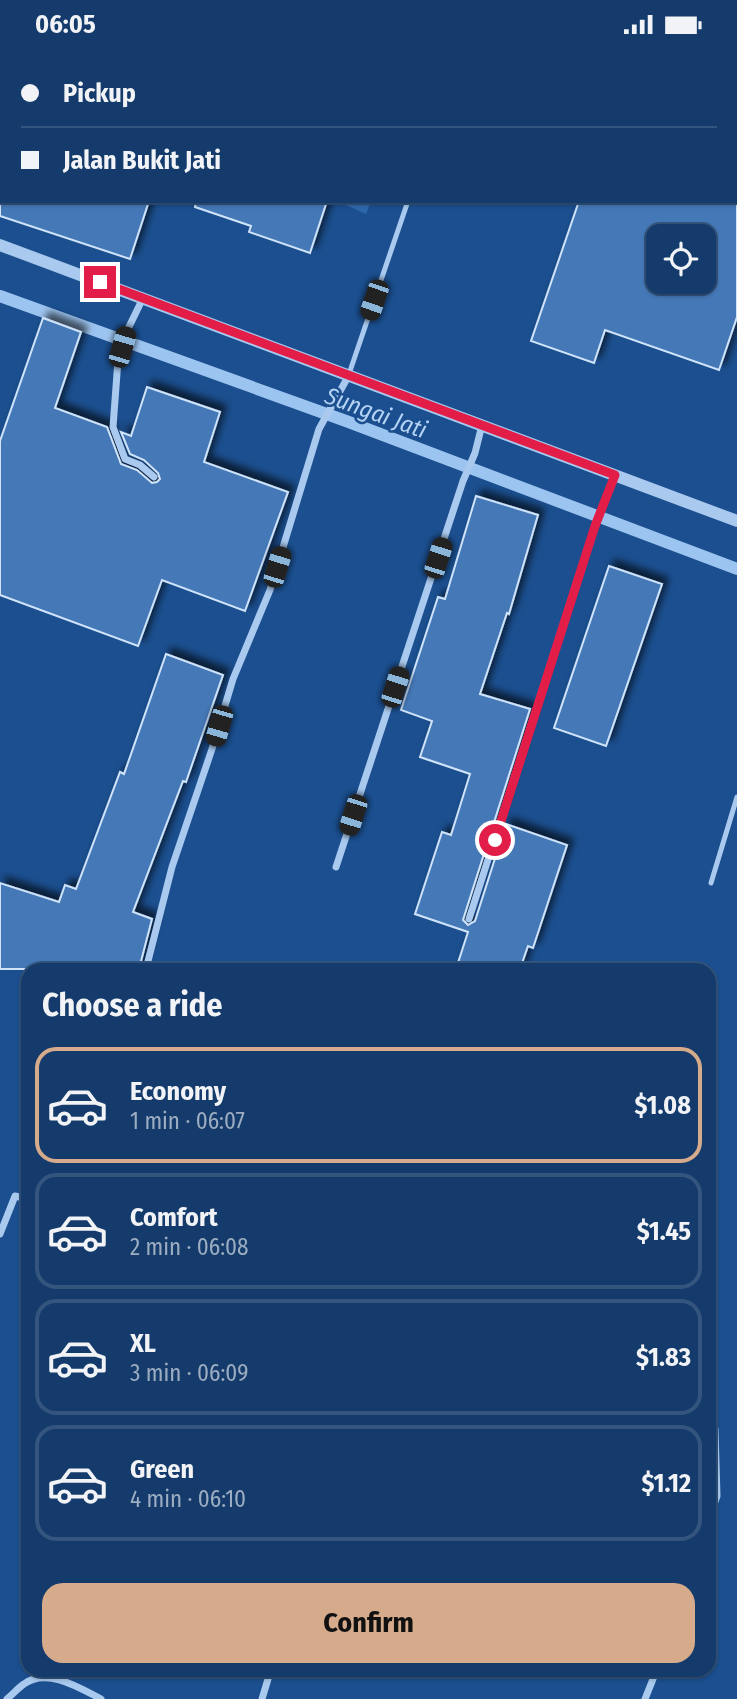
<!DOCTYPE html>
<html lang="en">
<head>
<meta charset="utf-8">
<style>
	body { margin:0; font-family:"Fira Sans Condensed",sans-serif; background:#214673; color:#f1f3f6; height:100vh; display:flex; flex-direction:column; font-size:26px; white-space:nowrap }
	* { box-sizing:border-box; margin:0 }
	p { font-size:23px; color:#9dadc1 }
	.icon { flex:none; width:38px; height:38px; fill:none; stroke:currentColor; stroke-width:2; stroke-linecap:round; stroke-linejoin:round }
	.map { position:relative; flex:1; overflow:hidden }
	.details { position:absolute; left:21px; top:914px; width:695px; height:714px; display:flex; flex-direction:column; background:#143b6b; border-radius:21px; box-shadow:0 2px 5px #0004,0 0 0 2px #33557e }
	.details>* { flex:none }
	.guide { position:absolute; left:0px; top:0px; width:738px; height:154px; box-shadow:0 2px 5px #0004,0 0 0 2px #33557e; display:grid; align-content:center; height:154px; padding:0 21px; background:#143b6b }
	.fabs { position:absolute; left:646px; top:175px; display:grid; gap:14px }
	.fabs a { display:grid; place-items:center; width:70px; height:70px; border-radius:14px; background:#143b6b; box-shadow:0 2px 5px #0004,0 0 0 2px #33557e; font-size:35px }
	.end { position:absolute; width:32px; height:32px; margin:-16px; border:9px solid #e11d48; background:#fff; box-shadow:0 0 0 4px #fff }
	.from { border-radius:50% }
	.car { position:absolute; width:21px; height:42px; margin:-21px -10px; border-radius:9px; box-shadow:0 0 5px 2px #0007; background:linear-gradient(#222 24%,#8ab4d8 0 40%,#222 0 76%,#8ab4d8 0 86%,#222 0) }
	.guide b { display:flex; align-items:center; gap:24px; height:66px; font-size:26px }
	.guide b+b { border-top:2px solid #33557e }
	.guide i { width:18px; height:18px; background:#f1f3f6 }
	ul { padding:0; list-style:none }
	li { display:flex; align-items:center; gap:21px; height:116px; margin:0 14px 10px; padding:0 7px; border:4px solid #33557e; border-radius:21px }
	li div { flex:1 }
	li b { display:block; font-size:26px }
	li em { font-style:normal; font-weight:700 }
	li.selected { border-color:#d6ab8b }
	li>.icon { width:63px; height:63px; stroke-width:1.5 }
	h2 { padding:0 21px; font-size:32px; line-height:84px }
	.cta { display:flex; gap:14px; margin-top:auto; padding:14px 21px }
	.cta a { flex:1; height:80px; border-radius:21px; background:#d6ab8b; color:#111; font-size:28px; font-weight:700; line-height:80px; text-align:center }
	.status { display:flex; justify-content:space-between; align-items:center; height:49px; padding:0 35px; background:#143b6b; direction:ltr }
	.status svg { height:19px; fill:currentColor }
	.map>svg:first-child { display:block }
	.green { fill:#2e69ad }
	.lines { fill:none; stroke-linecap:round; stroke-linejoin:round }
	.stream { stroke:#9cc4f0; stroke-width:12 }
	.building { fill:#4478b7; stroke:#cfe3fa; stroke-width:2; fill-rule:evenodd; filter:url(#shadow) }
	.service { stroke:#a9c9ee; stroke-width:5 }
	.minor { stroke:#a9c9ee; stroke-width:7 }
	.tertiary { stroke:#a9c9ee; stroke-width:12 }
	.route { stroke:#e11d48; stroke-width:9 }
	.labels { text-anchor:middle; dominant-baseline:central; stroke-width:5; stroke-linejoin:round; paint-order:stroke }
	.water-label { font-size:24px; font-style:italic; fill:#b5d3f5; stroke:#1b4f8f }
</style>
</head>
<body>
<div class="status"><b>06:05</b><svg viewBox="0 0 49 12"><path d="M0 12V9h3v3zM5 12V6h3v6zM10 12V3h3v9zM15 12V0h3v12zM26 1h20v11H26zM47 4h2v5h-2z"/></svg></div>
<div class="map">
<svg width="737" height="1650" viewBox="0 0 737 1650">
	<defs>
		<filter id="shadow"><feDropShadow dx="6" dy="-6" stdDeviation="3.5" flood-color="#0009"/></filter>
	</defs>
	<rect width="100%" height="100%" fill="#1b4f8f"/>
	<!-- green -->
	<g class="green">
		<path d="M4 0H424L3 2Z"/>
		<path d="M337 152H371L366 165Z"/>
	</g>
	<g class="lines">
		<!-- stream -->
		<path class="stream" d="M0 247 346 372 737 520"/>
	</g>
	<!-- building -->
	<g class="building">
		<path d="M0 152H149L130 210 0 167Z"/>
		<path d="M196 152H327L310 204 249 183 251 177 195 158Z"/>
		<path d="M579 152H737V268L719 321 605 281 594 314 531 292ZM658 187H704V233H658Z"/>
		<path d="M43 269 81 283 55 359 107 378 121 415 137 421 152 434 157 433 160 430 158 424 144 411 130 405 121 383 131 387 147 338 220 363 204 413 288 443 245 562 162 531 138 597 0 546V392Z"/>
		<path d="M476 447 538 466 509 565 507 564 480 645 530 660 463 871 468 876 475 872 506 775 567 796 533 899 528 897 520 920H456L468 883 415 865 442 783 451 786 470 725 420 708 432 672 401 661 438 548 445 550Z"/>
		<path d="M609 517 662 535 606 697 554 679Z"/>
		<path d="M166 605 223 626 186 733 183 732 133 863 152 870 139 920H0V834L59 853 65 836 76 840 120 723 124 725Z"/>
	</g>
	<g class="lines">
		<!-- service -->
		<g class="service">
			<path d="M568 0 573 2"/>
			<path d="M460 2V0"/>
			<path d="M606 2 608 0"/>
			<path d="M349 325 408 152"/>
			<path d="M711 834 737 748"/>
		</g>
		<!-- minor -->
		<g class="minor">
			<path d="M143 249 126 284 118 311 113 378 125 410 140 416 154 428"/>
			<path d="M336 818 463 432 475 404 482 376"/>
			<path d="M469 870 595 476 615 426"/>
			<path d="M146 920 172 818 212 700 233 630 270 541 319 380 349 326"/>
			<path d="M0 1185 15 1147 28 1150"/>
			<path d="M709 1360 715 1380 717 1447 709 1469"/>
			<path d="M7 1650C13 1645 18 1639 24 1635 47 1618 80 1639 101 1650"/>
			<path d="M262 1650 271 1620"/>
			<path d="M645 1650 657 1620"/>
		</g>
		<!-- tertiary -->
		<path class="tertiary" d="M0 196 737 472"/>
	</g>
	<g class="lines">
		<!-- route -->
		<path class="route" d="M100 233 615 426 595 477 495 791"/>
	</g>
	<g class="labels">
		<!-- water labels -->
		<g class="water-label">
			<text transform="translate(376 364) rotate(20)">Sungai Jati</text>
		</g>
	</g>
</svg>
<div class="fabs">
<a><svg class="icon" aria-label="locate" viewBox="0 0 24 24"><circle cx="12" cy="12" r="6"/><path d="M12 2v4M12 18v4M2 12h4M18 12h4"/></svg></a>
</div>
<i class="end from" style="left:495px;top:791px"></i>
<i class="end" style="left:100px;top:233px"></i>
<i class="car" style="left:374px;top:251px;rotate:199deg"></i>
<i class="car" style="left:122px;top:298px;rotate:16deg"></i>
<i class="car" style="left:438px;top:509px;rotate:18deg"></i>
<i class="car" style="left:277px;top:518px;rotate:17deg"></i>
<i class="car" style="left:395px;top:638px;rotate:18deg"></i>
<i class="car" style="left:219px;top:677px;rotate:196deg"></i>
<i class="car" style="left:353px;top:766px;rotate:198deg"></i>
<div class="guide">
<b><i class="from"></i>Pickup</b>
<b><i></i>Jalan Bukit Jati</b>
</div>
<section class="details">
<h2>Choose a ride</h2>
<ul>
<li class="selected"><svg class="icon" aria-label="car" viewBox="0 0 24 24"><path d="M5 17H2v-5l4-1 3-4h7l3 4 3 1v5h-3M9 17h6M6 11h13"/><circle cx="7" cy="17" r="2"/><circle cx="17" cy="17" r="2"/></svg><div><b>Economy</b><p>1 min · 06:07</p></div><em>$1.08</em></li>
<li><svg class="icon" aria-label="car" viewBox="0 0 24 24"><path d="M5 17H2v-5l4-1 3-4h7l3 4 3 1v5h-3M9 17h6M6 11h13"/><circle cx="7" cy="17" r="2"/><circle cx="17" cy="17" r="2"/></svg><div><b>Comfort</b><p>2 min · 06:08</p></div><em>$1.45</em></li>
<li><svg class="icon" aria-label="car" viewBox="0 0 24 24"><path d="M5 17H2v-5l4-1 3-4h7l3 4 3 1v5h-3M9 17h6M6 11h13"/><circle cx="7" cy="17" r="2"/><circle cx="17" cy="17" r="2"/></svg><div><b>XL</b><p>3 min · 06:09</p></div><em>$1.83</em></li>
<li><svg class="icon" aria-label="car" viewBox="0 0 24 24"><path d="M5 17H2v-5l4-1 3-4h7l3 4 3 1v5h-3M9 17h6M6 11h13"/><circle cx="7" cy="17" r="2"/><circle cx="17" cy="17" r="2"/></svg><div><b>Green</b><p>4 min · 06:10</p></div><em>$1.12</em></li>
</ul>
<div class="cta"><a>Confirm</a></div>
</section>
</div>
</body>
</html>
